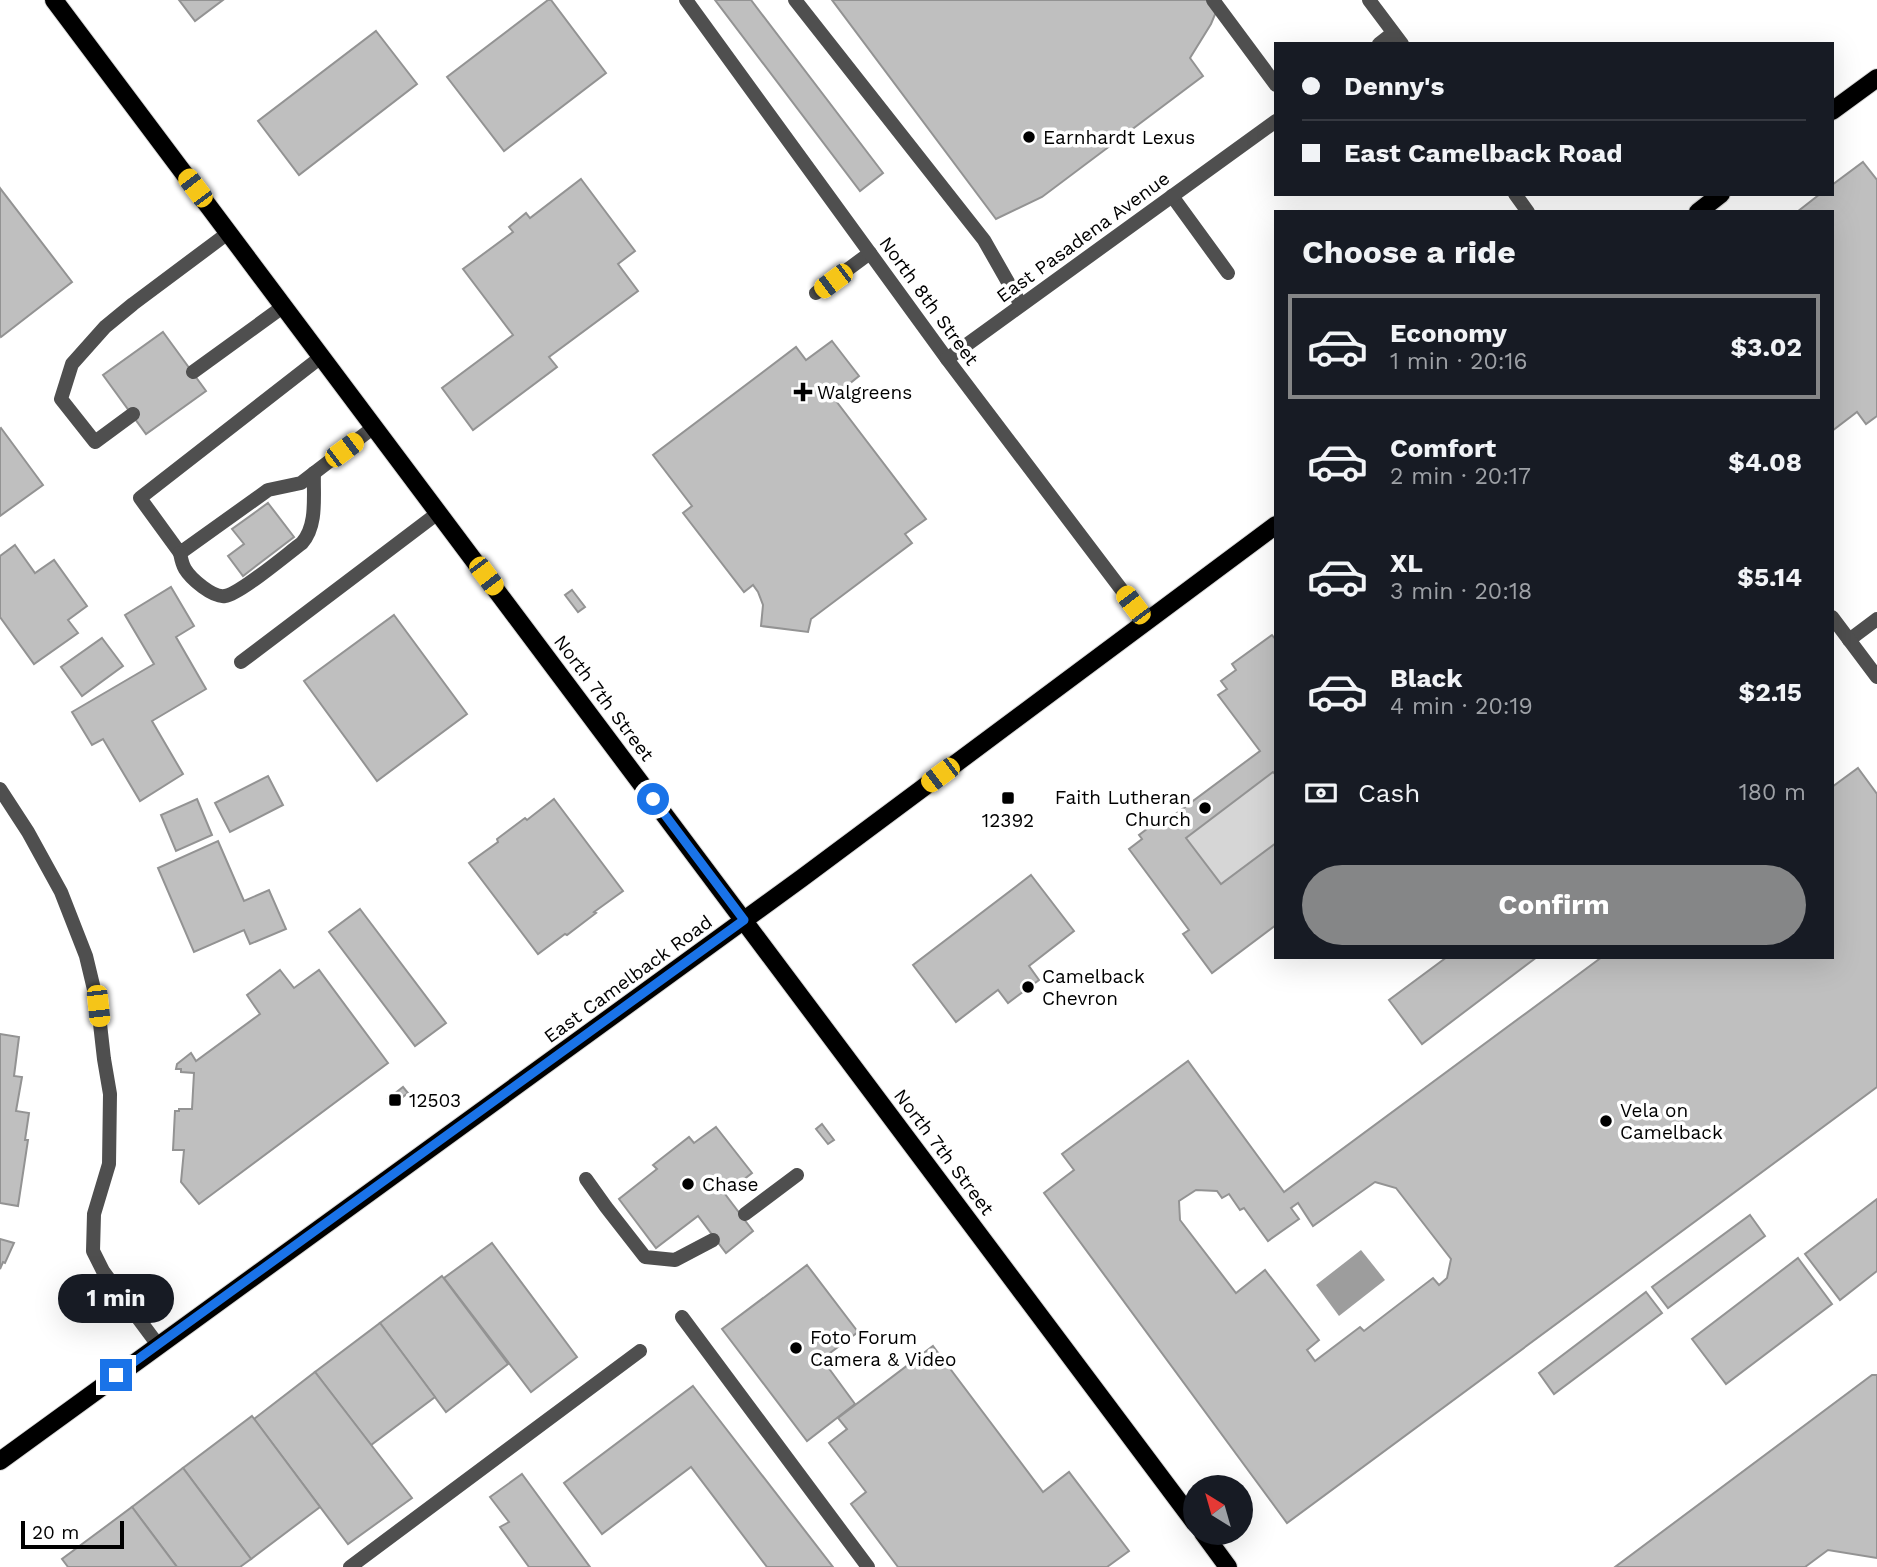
<!DOCTYPE html>
<html lang="en">
<head>
<meta charset="utf-8">
<style>
	body { margin:0; font-family:"Work Sans",sans-serif; background:#242831; color:#f1f3f6; height:100vh; display:flex; flex-direction:column; font-size:26px; white-space:nowrap }
	* { box-sizing:border-box; margin:0 }
	p { font-size:23px; color:#9ea1a6 }
	.icon { flex:none; width:38px; height:38px; fill:none; stroke:currentColor; stroke-width:2; stroke-linecap:round; stroke-linejoin:round }
	.map { position:relative; flex:1; overflow:hidden }
	.drawer { position:absolute; left:1274px; top:210px; width:560px; height:749px; display:flex; flex-direction:column; background:#171b24; border-radius:0px; box-shadow:0 7px 28px #0002 }
	.drawer>* { flex:none }
	.hud { position:absolute; left:1274px; top:42px; width:560px; height:154px; border-radius:0px; box-shadow:0 7px 28px #0002; display:grid; align-content:center; height:154px; padding:0 28px; background:#171b24 }
	.needle { width:46px; rotate:323deg }
	.buttons { position:absolute; left:1183px; top:1475px; display:grid; gap:14px }
	.buttons a { display:grid; place-items:center; width:70px; height:70px; border-radius:50%; background:#171b24; box-shadow:0 7px 28px #0002; font-size:35px }
	.scale { position:absolute; left:21px; bottom:18px; width:103px; box-sizing:border-box; padding-left:7px; border:4px solid #000; border-top:0; font-size:19px; line-height:24px; white-space:nowrap; color:#000; -webkit-text-stroke:5px #fff; paint-order:stroke }
	.end { position:absolute; width:32px; height:32px; margin:-16px; border:9px solid #1a73e8; background:#fff; box-shadow:0 0 0 4px #fff }
	.from { border-radius:50% }
	.bubble { position:absolute; height:49px; border-radius:24px; background:#171b24; box-shadow:0 7px 28px #0002; font-size:23px; font-weight:700; line-height:49px; text-align:center }
	.car { position:absolute; width:21px; height:42px; margin:-21px -10px; border-radius:9px; box-shadow:0 0 5px 2px #0007; background:linear-gradient(#f5c518 24%,#345 0 40%,#f5c518 0 76%,#345 0 86%,#f5c518 0) }
	.hud b { display:flex; align-items:center; gap:24px; height:66px; font-size:26px }
	.hud b+b { border-top:2px solid #363941 }
	.hud i { width:18px; height:18px; background:#f1f3f6 }
	ul { padding:0; list-style:none }
	li { display:flex; align-items:center; gap:21px; height:105px; margin:0 14px 10px; padding:0 14px; border:4px solid transparent; border-radius:0px }
	li div { flex:1 }
	li b { display:block; font-size:26px }
	li em { font-style:normal; font-weight:700 }
	li.current { border-color:#858687 }
	li>.icon { width:63px; height:63px; stroke-width:1.5 }
	h2 { padding:0 28px; font-size:32px; line-height:84px }
	.pay { display:flex; align-items:center; gap:18px; height:77px; padding:0 28px; font-size:26px }
	.pay p { margin-inline-start:auto }
	.button { display:flex; gap:14px; margin-top:auto; padding:14px 28px }
	.button a { flex:1; height:80px; border-radius:42px; background:#858687; color:#fff; font-size:28px; font-weight:700; line-height:80px; text-align:center }
	.map>svg:first-child { display:block }
	.green { fill:#d6d6d6 }
	.water { fill:#9d9d9d }
	.building { fill:#bfbfbf; stroke:#939393; stroke-width:2; fill-rule:evenodd }
	.lines { fill:none; stroke-linecap:round; stroke-linejoin:round }
	.primary-casing { stroke:#dbdbdb; stroke-width:20 }
	.service { stroke:#4f4f4f; stroke-width:14 }
	.minor { stroke:#4f4f4f; stroke-width:14 }
	.primary { stroke:#000; stroke-width:18 }
	.route { stroke:#1a73e8; stroke-width:9 }
	.poi-dot { fill:#000; stroke:#fff; stroke-width:2.5 }
	.labels { text-anchor:middle; dominant-baseline:central; stroke-width:7; stroke-linejoin:round; paint-order:stroke }
	.poi-label { font-size:19px; fill:#000; stroke:#fff; text-anchor:start }
	.street-label { font-size:19px; fill:#000; stroke:#fff }
</style>
</head>
<body>
<div class="map">
<svg width="1877" height="1567" viewBox="0 0 1877 1567">
	<rect width="100%" height="100%" fill="#fff"/>
	<!-- green -->
	<path class="green" d="M1273 772 1276 775V843L1221 884 1186 838Z"/>
	<!-- water -->
	<path class="water" d="M1361 1250 1385 1280 1339 1316 1316 1285Z"/>
	<!-- building -->
	<g class="building">
		<path d="M179 0H223L195 21Z"/>
		<path d="M548 0H551L606 73 504 151 447 77Z"/>
		<path d="M715 0H751L883 173 860 191Z"/>
		<path d="M832 0H1221L1211 24 1190 58 1203 76 1042 197 996 219Z"/>
		<path d="M376 31 417 84 299 175 258 121Z"/>
		<path d="M1863 162 1877 180V416L1866 424 1857 412 1832 431V212H1797L1820 194H1832V185Z"/>
		<path d="M581 179 635 251 618 264 638 291 549 357 557 367 473 430 442 388 513 335 463 269 513 232 509 227 526 213 530 218Z"/>
		<path d="M0 188 72 282 1 337 0 335Z"/>
		<path d="M163 332 206 391 146 434 103 375Z"/>
		<path d="M832 341 859 376 833 397 926 519 905 534 912 543 811 619 808 632 761 626 763 605 758 592 753 585 744 592 683 513 692 506 653 455 796 347 806 360Z"/>
		<path d="M1 428 43 485 0 516V429Z"/>
		<path d="M268 503 294 537 243 576 228 556 244 544 232 529Z"/>
		<path d="M15 545 35 573 54 560 87 606 68 620 78 633 34 664 0 617V556Z"/>
		<path d="M171 587 194 626 176 637 206 689 152 721 183 774 140 801 103 739 92 745 72 712 154 664 125 615Z"/>
		<path d="M572 590 585 607 578 612 565 595Z"/>
		<path d="M394 615 467 714 377 781 304 681Z"/>
		<path d="M1272 635 1276 640V775L1273 772 1186 838 1221 884 1276 843V925L1212 973 1183 934 1189 930 1129 849 1142 839 1139 835 1159 820 1162 824 1260 751 1218 695 1227 689 1221 681 1236 670 1232 664Z"/>
		<path d="M102 638 123 666 82 696 61 667Z"/>
		<path d="M1858 768 1877 794V1087L1287 1523 1044 1193 1074 1170 1062 1154 1188 1061 1284 1192 1602 957H1832V787ZM1375 1182 1396 1188 1451 1259 1447 1278 1439 1285 1433 1278 1364 1331 1360 1327 1315 1361 1307 1350 1319 1340 1265 1270 1236 1293 1180 1220 1179 1201 1196 1190 1217 1191 1222 1198 1229 1194 1240 1210 1244 1208 1268 1241 1299 1219 1291 1208 1298 1203 1313 1226Z"/>
		<path d="M268 776 283 805 230 832 215 803Z"/>
		<path d="M197 799 212 835 176 851 161 815Z"/>
		<path d="M554 799 623 891 594 912 596 913 567 935 565 934 538 954 469 863 498 842 497 839 525 818 527 820Z"/>
		<path d="M218 841 244 901 269 890 286 929 250 944 244 930 194 952 158 868Z"/>
		<path d="M1031 875 1074 931 1029 966 1039 980 1008 1003 998 990 956 1022 913 965Z"/>
		<path d="M360 909 446 1023 415 1046 329 932Z"/>
		<path d="M1447 957H1537L1422 1044 1389 1000Z"/>
		<path d="M280 970 294 988 319 970 388 1063 199 1204 181 1182 184 1150H173L175 1111H179V1109H192L194 1073 181 1072V1069H176L177 1064 191 1053 196 1061 260 1014 247 995Z"/>
		<path d="M0 1034 19 1037 14 1076 22 1077 16 1111 29 1113 25 1140H28L18 1206 0 1203Z"/>
		<path d="M403 1087 408 1093 392 1105 388 1099Z"/>
		<path d="M822 1124 834 1140 828 1144 816 1129Z"/>
		<path d="M716 1127 752 1173 725 1194 753 1231 726 1253 698 1216 656 1248 619 1199 657 1169 653 1165 689 1137 694 1143Z"/>
		<path d="M1877 1199V1271L1840 1300 1805 1254Z"/>
		<path d="M1750 1215 1765 1236 1668 1308 1652 1287Z"/>
		<path d="M0 1239 14 1243 5 1263 3 1262 0 1269Z"/>
		<path d="M492 1243 577 1357 531 1392 444 1278Z"/>
		<path d="M1798 1258 1832 1304 1726 1384 1692 1339Z"/>
		<path d="M807 1265 858 1332 822 1359 855 1404 807 1441 722 1329Z"/>
		<path d="M442 1276 508 1364 446 1412 380 1323Z"/>
		<path d="M1646 1292 1662 1313 1554 1394 1539 1373Z"/>
		<path d="M380 1323 435 1397 371 1445 315 1372Z"/>
		<path d="M933 1346 1043 1492 1069 1472 1129 1551 1107 1567H898L851 1504 866 1492 829 1443 847 1429 838 1418Z"/>
		<path d="M315 1372 412 1498 348 1544 254 1419Z"/>
		<path d="M1872 1375H1877V1558L1828 1550 1805 1567H1615Z"/>
		<path d="M693 1386 833 1567H767L691 1467 602 1534 564 1483Z"/>
		<path d="M252 1416 320 1507 251 1559 183 1468Z"/>
		<path d="M183 1468 251 1559 240 1567H177L132 1507Z"/>
		<path d="M522 1474 590 1567H529L500 1527 509 1522 490 1497Z"/>
		<path d="M132 1507 177 1567H68L62 1559Z"/>
	</g>
	<g class="lines">
		<defs>
			<g id="primary">
				<path d="M54 0 1195 1523"/>
				<path d="M1832 111 1877 78"/>
				<path d="M1698 212 1721 194"/>
				<path d="M0 1461 802 878 1276 525"/>
				<path d="M1203 1533 1228 1567"/>
			</g>
		</defs>
		<!-- primary casing -->
		<use href="#primary" class="primary-casing"/>
		<!-- service -->
		<g class="service">
			<path d="M795 0 984 240 1021 305"/>
			<path d="M1213 0 1276 85"/>
			<path d="M1172 196 1228 273"/>
			<path d="M816 293 870 253"/>
			<path d="M321 357 140 498 180 553 268 490 301 483 374 427"/>
			<path d="M193 372 284 306"/>
			<path d="M133 414 95 442 61 399 72 364 105 327 133 304 228 233"/>
			<path d="M180 553C181 558 182 564 185 569 191 579 213 598 225 596 240 594 287 554 302 543 318 525 313 495 314 473"/>
			<path d="M1849 640 1877 619"/>
			<path d="M241 662 438 513"/>
			<path d="M586 1179 606 1207 645 1257 675 1260 713 1240"/>
			<path d="M745 1214 797 1175"/>
			<path d="M682 1317 868 1567"/>
			<path d="M350 1567 640 1351"/>
		</g>
		<!-- minor -->
		<g class="minor">
			<path d="M686 0 947 359 1146 622"/>
			<path d="M1369 0 1402 44"/>
			<path d="M1379 44 1393 33"/>
			<path d="M1515 194 1528 212"/>
			<path d="M947 359 1276 121"/>
			<path d="M1832 617 1877 677"/>
			<path d="M0 789 28 832 61 892 86 956 98 1006 104 1059 110 1094 109 1164 94 1214 93 1251 103 1271 158 1345"/>
		</g>
		<!-- primary -->
		<use href="#primary" class="primary"/>
	</g>
	<g class="lines">
		<!-- route -->
		<path class="route" d="M116 1375 744 920 653 799"/>
	</g>
	<!-- markers -->
	<g class="poi-dot">
		<circle cx="1029" cy="137" r="7"/>
		<path d="M799.5 381.5h7v7h7v7h-7v7h-7v-7h-7v-7h7z"/>
		<rect x="1001" y="791" width="14" height="14" rx="3.5"/>
		<circle cx="1205" cy="808" r="7"/>
		<circle cx="1028" cy="987" r="7"/>
		<rect x="388" y="1093" width="14" height="14" rx="3.5"/>
		<circle cx="1606" cy="1121" r="7"/>
		<circle cx="688" cy="1184" r="7"/>
		<circle cx="796" cy="1348" r="7"/>
	</g>
	<g class="labels">
		<!-- poi labels -->
		<g class="poi-label">
			<text x="1043" y="137">Earnhardt Lexus</text>
			<text x="817" y="392">Walgreens</text>
			<text x="1191" y="797" text-anchor="end">Faith Lutheran<tspan x="1191" dy="22">Church</tspan></text>
			<text x="1008" y="820" text-anchor="middle">12392</text>
			<text x="1042" y="976">Camelback<tspan x="1042" dy="22">Chevron</tspan></text>
			<text x="409" y="1100">12503</text>
			<text x="1620" y="1110">Vela on<tspan x="1620" dy="22">Camelback</tspan></text>
			<text x="702" y="1184">Chase</text>
			<text x="810" y="1337">Foto Forum<tspan x="810" dy="22">Camera &amp; Video</tspan></text>
		</g>
		<!-- street labels -->
		<g class="street-label">
			<text transform="translate(1083 237) rotate(-36)">East Pasadena Avenue</text>
			<text transform="translate(929 301) rotate(54)">North 8th Street</text>
			<text transform="translate(604 698) rotate(53)">North 7th Street</text>
			<text transform="translate(628 979) rotate(-36)">East Camelback Road</text>
			<text transform="translate(944 1152) rotate(53)">North 7th Street</text>
		</g>
	</g>
</svg>
<div class="buttons">
<a><svg class="needle" viewBox="-14 -14 28 28"><path d="M0-13l5 13h-10z" fill="#e53935"/><path d="M0 13l5-13h-10z" fill="#9ea1a6"/></svg></a>
</div>
<div class="scale">20 m</div>
<i class="end from" style="left:653px;top:799px"></i>
<i class="end" style="left:116px;top:1375px"></i>
<div class="bubble" style="left:58px;top:1274px;width:116px">1 min</div>
<i class="car" style="left:195px;top:188px;rotate:323deg"></i>
<i class="car" style="left:833px;top:281px;rotate:233deg"></i>
<i class="car" style="left:344px;top:450px;rotate:53deg"></i>
<i class="car" style="left:486px;top:576px;rotate:143deg"></i>
<i class="car" style="left:1133px;top:605px;rotate:323deg"></i>
<i class="car" style="left:940px;top:775px;rotate:233deg"></i>
<i class="car" style="left:98px;top:1006px;rotate:174deg"></i>
<div class="hud">
<b><i class="from"></i>Denny's</b>
<b><i></i>East Camelback Road</b>
</div>
<section class="drawer">
<h2>Choose a ride</h2>
<ul>
<li class="current"><svg class="icon" aria-label="car" viewBox="0 0 24 24"><path d="M5 17H2v-5l4-1 3-4h7l3 4 3 1v5h-3M9 17h6M6 11h13"/><circle cx="7" cy="17" r="2"/><circle cx="17" cy="17" r="2"/></svg><div><b>Economy</b><p>1 min · 20:16</p></div><em>$3.02</em></li>
<li><svg class="icon" aria-label="car" viewBox="0 0 24 24"><path d="M5 17H2v-5l4-1 3-4h7l3 4 3 1v5h-3M9 17h6M6 11h13"/><circle cx="7" cy="17" r="2"/><circle cx="17" cy="17" r="2"/></svg><div><b>Comfort</b><p>2 min · 20:17</p></div><em>$4.08</em></li>
<li><svg class="icon" aria-label="car" viewBox="0 0 24 24"><path d="M5 17H2v-5l4-1 3-4h7l3 4 3 1v5h-3M9 17h6M6 11h13"/><circle cx="7" cy="17" r="2"/><circle cx="17" cy="17" r="2"/></svg><div><b>XL</b><p>3 min · 20:18</p></div><em>$5.14</em></li>
<li><svg class="icon" aria-label="car" viewBox="0 0 24 24"><path d="M5 17H2v-5l4-1 3-4h7l3 4 3 1v5h-3M9 17h6M6 11h13"/><circle cx="7" cy="17" r="2"/><circle cx="17" cy="17" r="2"/></svg><div><b>Black</b><p>4 min · 20:19</p></div><em>$2.15</em></li>
</ul>
<div class="pay"><svg class="icon" aria-label="cash" viewBox="0 0 24 24"><path d="M3 7h18v10H3z"/><circle cx="12" cy="12" r="2"/></svg>Cash<p>180 m</p></div>
<div class="button"><a>Confirm</a></div>
</section>
</div>
</body>
</html>
